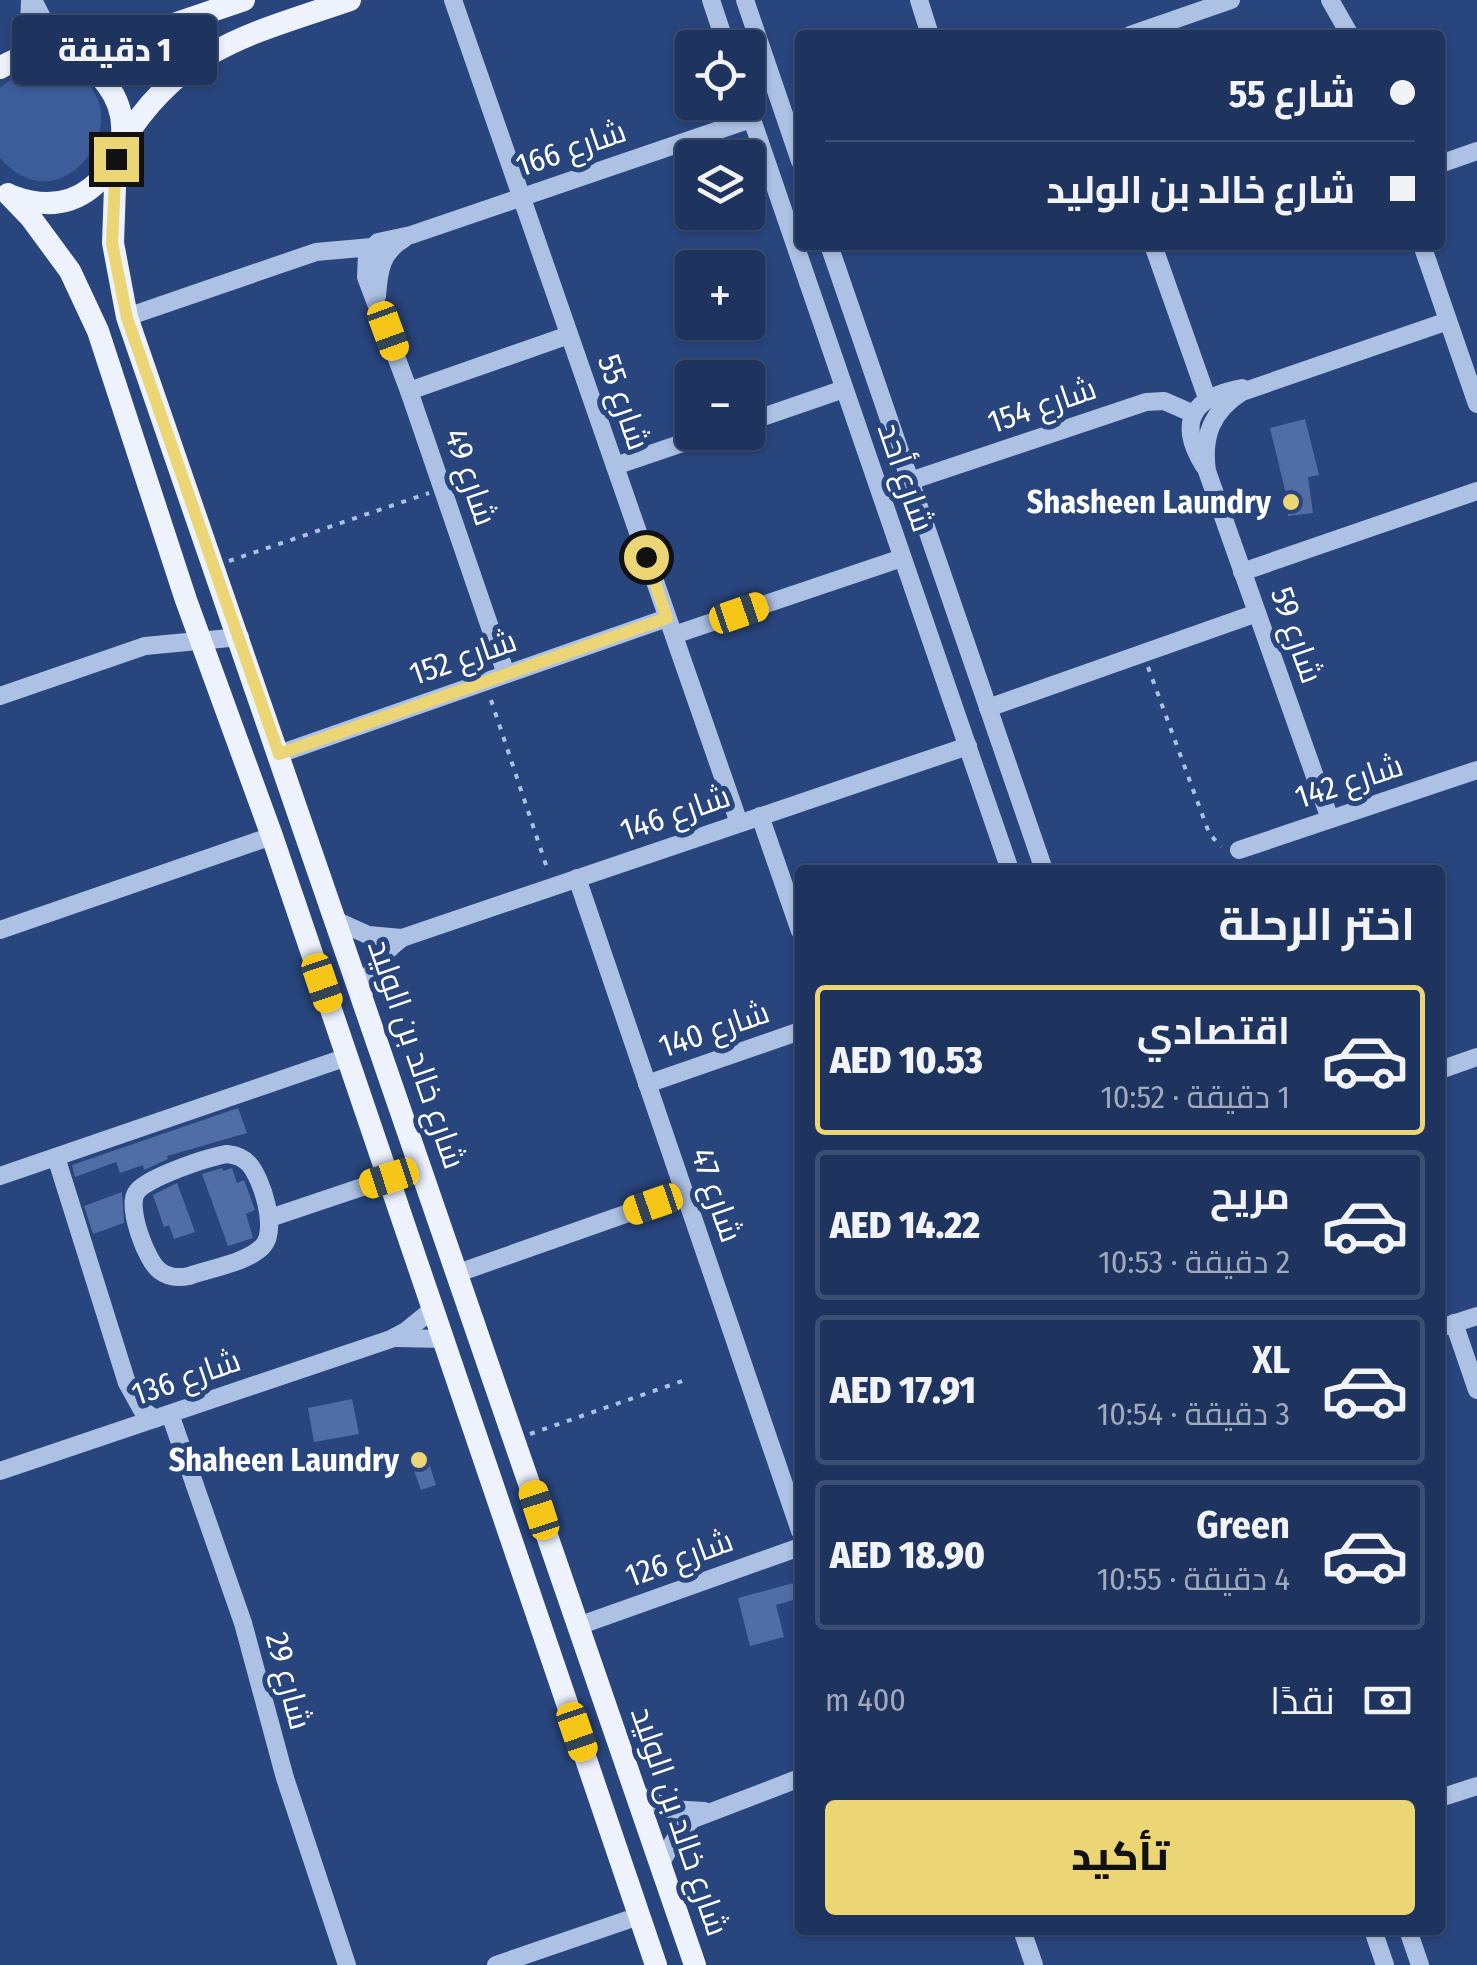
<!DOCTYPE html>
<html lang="ar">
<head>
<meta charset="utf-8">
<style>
	body { margin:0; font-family:"Fira Sans Condensed",Cairo,sans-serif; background:#263c64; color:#f1f3f6; direction:rtl; height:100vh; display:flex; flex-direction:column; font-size:38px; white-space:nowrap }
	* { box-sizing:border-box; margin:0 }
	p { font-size:32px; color:#a1aabc }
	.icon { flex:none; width:55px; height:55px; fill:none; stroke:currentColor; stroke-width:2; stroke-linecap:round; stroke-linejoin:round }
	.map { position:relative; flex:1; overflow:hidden; direction:ltr }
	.sheet { position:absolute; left:795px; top:865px; width:650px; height:1070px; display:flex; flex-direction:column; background:#1e345e; border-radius:10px; box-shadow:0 2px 8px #0004,0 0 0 2px #3c4f73; direction:rtl }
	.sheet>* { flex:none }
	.hud { position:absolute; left:795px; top:30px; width:650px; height:220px; border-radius:10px; box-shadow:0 2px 8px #0004,0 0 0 2px #3c4f73; direction:rtl; display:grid; align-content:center; height:220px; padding:0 30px; background:#1e345e }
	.fabs { position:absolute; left:675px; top:30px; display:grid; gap:20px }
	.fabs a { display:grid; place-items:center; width:90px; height:90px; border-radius:10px; background:#1e345e; box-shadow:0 2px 8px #0004,0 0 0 2px #3c4f73; font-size:50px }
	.end { position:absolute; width:45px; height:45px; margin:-22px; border:12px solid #ecd574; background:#111; box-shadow:0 0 0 5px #111 }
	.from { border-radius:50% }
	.bubble { position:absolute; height:70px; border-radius:10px; background:#1e345e; box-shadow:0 2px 8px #0004,0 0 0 2px #3c4f73; font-size:32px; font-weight:800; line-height:70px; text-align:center; direction:rtl }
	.car { position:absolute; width:30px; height:60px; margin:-30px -15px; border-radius:12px; box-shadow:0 0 8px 2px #0007; background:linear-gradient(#f5c518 24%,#345 0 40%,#f5c518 0 76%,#345 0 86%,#f5c518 0) }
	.hud b { display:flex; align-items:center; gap:35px; height:95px; font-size:38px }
	.hud b+b { border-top:2px solid #3c4f73 }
	.hud i { width:25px; height:25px; background:#f1f3f6 }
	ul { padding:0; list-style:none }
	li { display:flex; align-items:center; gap:30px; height:150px; margin:0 20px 15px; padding:0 10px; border:5px solid #3c4f73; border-radius:10px }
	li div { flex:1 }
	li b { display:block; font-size:38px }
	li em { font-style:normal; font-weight:800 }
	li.on { border-color:#ecd574 }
	li>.icon { width:90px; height:90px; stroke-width:1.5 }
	h2 { padding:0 30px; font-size:45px; line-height:120px }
	.pay { display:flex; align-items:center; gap:25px; height:110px; padding:0 30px; font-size:38px }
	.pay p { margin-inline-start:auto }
	.button { display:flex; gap:20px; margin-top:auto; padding:20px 30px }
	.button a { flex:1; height:115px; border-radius:10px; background:#ecd574; color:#111; font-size:40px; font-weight:800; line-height:115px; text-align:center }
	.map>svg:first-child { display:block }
	.green { fill:#3c5d9a }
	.building { fill:#506ea5 }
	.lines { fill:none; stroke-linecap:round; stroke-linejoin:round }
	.path { stroke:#adc1e4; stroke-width:4; stroke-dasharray:5 8; stroke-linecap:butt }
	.minor { stroke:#adc1e4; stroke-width:18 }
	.major { stroke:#edf2fd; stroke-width:22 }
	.route { stroke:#ecd574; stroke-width:12 }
	.poi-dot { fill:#ecd574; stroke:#28457d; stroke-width:4 }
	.labels { text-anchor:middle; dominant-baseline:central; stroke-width:10; stroke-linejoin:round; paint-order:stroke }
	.street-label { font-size:32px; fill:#fff; stroke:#28457d }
	.poi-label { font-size:32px; font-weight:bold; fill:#fff; stroke:#28457d; text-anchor:end }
</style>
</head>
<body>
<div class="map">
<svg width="1477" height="1965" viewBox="0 0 1477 1965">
	<rect width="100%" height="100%" fill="#28457d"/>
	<!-- green -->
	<path class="green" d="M48 66C160 84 71 239 0 158V88L23 70Z"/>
	<!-- building -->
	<g class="building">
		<path d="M1305 419 1319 475 1308 477 1313 513 1288 516 1287 498 1270 428Z"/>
		<path d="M238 1108 247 1133 167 1156 168 1159 144 1170 143 1165 120 1173 116 1162 75 1177 72 1165Z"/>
		<path d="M222 1168 223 1171 232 1168 237 1183 244 1180 255 1210 246 1214 253 1238 228 1246 202 1174Z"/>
		<path d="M177 1183 195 1232 174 1239 169 1225 164 1227 153 1195Z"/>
		<path d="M122 1192 124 1223 93 1234 84 1206Z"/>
		<path d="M352 1399 359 1434 314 1442 308 1408Z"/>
		<path d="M425 1451 436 1485 421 1490 409 1457Z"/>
		<path d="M797 1582 800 1598 776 1605 784 1637 750 1646 738 1598Z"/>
	</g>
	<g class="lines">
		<!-- path -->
		<g class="path">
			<path d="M229 561 429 493"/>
			<path d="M1148 667 1209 833 1221 847"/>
			<path d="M491 700 548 871"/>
			<path d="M1220 870 1227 859"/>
			<path d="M530 1434 688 1379"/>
		</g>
		<!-- minor -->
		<g class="minor">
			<path d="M33 0 61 54"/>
			<path d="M453 0 739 823"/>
			<path d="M711 0 727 48"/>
			<path d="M745 0 800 161"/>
			<path d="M919 0 930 35"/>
			<path d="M1330 0 1350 35"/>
			<path d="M1130 35 1231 0"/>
			<path d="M28 54 30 0"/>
			<path d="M746 102 1010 870"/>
			<path d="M1440 164 1477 151"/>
			<path d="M829 245 1044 870"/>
			<path d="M1153 245 1207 398"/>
			<path d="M1422 245 1477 404"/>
			<path d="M377 296C379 270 381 252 405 238"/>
			<path d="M127 317 316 252 372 247"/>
			<path d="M409 391 569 335"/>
			<path d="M748 422 844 389"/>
			<path d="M615 466 715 432"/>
			<path d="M1204 466C1176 421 1193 397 1242 388"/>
			<path d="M910 481 1146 402 1164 401 1194 414"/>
			<path d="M1242 572 1477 491"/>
			<path d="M674 635 902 558"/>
			<path d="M506 674 409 391 366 277 367 254 378 242 411 235 751 119"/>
			<path d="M0 696 145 646 240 637"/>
			<path d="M988 708 1257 613"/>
			<path d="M279 754 667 618"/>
			<path d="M760 816 800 931"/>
			<path d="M1330 819 1207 471C1202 436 1212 411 1242 392L1448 321"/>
			<path d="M1239 850 1477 770"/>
			<path d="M577 878 800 1531"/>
			<path d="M337 921 368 935 402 938"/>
			<path d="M0 930 272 836"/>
			<path d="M363 996C369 969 381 954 402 938L968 746"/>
			<path d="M1440 1070 1477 1057"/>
			<path d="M647 1084 800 1031"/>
			<path d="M227 1154C236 1155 243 1157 249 1164 262 1179 278 1229 263 1246 247 1263 211 1268 189 1276 179 1278 169 1278 160 1271 146 1261 127 1208 136 1193 144 1178 209 1157 227 1154Z"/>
			<path d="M56 1157 127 1383 142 1410 155 1419"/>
			<path d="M0 1176 347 1057"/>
			<path d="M270 1218 389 1178"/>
			<path d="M458 1273 685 1193"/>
			<path d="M1454 1323 1477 1390"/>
			<path d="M1440 1328 1477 1316"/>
			<path d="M396 1338 443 1339"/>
			<path d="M170 1414 243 1623 285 1778 347 1965"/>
			<path d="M0 1471 391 1339 406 1331 433 1309"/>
			<path d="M578 1626 800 1547"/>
			<path d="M636 1794 670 1809 704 1811"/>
			<path d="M1440 1798 1477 1786"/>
			<path d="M660 1864 680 1831 693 1819 800 1778"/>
			<path d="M1022 1930 1034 1965"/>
			<path d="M1373 1930 1385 1965"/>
			<path d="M1408 1930 1420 1965"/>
			<path d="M496 1965 639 1916"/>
		</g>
		<!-- major -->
		<g class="major">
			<path d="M66 55 130 39 244 0"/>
			<path d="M0 68C84 12 170 127 91 188 67 207 39 206 12 196"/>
			<path d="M122 143C181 47 251 34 350 0"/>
			<path d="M116 159 113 243 127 317 695 1965"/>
			<path d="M8 194 31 218 70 271 98 331 186 600 272 836 656 1965"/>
		</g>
	</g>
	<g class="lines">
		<!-- route -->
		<path class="route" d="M116 159 112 243 127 318 279 754 667 618 646 557"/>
	</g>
	<!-- markers -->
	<g class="poi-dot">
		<circle cx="1291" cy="502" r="10"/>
		<circle cx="419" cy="1460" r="10"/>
	</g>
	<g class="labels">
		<!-- street labels -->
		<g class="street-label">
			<text transform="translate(571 148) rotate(-19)">شارع 166</text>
			<text transform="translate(624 402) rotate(71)">شارع 55</text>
			<text transform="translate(1042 405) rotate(-19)">شارع 154</text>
			<text transform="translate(471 477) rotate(71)">شارع 49</text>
			<text transform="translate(906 477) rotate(71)">شارع أحد</text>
			<text transform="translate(1297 635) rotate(71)">شارع 59</text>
			<text transform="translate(463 657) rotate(-19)">شارع 152</text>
			<text transform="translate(1349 781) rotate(-18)">شارع 142</text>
			<text transform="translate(675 813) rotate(-19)">شارع 146</text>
			<text transform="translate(714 1029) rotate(-19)">شارع 140</text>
			<text transform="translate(417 1054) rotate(71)">شارع خالد بن الوليد</text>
			<text transform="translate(717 1195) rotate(71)">شارع 47</text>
			<text transform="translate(186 1377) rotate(-19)">شارع 136</text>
			<text transform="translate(679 1558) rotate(-20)">شارع 126</text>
			<text transform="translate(289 1681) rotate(75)">شارع 29</text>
			<text transform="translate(680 1821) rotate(71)">شارع خالد بن الوليد</text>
		</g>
		<!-- poi labels -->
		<g class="poi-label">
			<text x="1271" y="502">Shasheen Laundry</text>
			<text x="399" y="1460">Shaheen Laundry</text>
		</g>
	</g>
</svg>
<div class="fabs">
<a><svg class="icon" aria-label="locate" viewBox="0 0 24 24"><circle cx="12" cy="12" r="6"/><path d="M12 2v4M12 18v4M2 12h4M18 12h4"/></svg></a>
<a><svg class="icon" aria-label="layers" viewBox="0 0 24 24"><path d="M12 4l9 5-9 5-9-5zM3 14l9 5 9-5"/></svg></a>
<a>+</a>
<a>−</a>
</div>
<i class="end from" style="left:646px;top:557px"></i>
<i class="end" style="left:116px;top:159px"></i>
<div class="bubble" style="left:12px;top:15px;width:205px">1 دقيقة</div>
<i class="car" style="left:388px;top:331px;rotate:160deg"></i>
<i class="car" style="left:739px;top:613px;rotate:71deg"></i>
<i class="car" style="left:322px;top:983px;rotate:161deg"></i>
<i class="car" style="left:389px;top:1178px;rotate:252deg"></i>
<i class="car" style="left:653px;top:1204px;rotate:251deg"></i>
<i class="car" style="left:539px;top:1510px;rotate:342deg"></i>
<i class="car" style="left:577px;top:1732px;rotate:161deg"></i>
<div class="hud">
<b><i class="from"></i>شارع 55</b>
<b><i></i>شارع خالد بن الوليد</b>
</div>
<section class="sheet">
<h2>اختر الرحلة</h2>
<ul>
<li class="on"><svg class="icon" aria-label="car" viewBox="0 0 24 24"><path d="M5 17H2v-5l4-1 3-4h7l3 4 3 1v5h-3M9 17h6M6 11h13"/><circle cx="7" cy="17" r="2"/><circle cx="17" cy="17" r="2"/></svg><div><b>اقتصادي</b><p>1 دقيقة · 10:52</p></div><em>AED 10.53</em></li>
<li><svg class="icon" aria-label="car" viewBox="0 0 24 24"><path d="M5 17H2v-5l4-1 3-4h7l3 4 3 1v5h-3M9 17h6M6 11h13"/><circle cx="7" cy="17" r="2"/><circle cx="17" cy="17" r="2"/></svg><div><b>مريح</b><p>2 دقيقة · 10:53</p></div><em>AED 14.22</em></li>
<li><svg class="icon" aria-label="car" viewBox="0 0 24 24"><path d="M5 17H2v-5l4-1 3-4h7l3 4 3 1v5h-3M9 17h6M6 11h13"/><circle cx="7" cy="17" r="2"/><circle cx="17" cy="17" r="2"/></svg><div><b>XL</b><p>3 دقيقة · 10:54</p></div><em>AED 17.91</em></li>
<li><svg class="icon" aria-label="car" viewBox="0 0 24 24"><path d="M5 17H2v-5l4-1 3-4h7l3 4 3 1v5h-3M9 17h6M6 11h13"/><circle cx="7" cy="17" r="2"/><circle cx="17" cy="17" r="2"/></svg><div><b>Green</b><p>4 دقيقة · 10:55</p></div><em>AED 18.90</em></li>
</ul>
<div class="pay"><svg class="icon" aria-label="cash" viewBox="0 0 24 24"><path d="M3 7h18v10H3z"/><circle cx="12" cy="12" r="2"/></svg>نقدًا<p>400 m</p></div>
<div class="button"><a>تأكيد</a></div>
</section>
</div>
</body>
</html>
